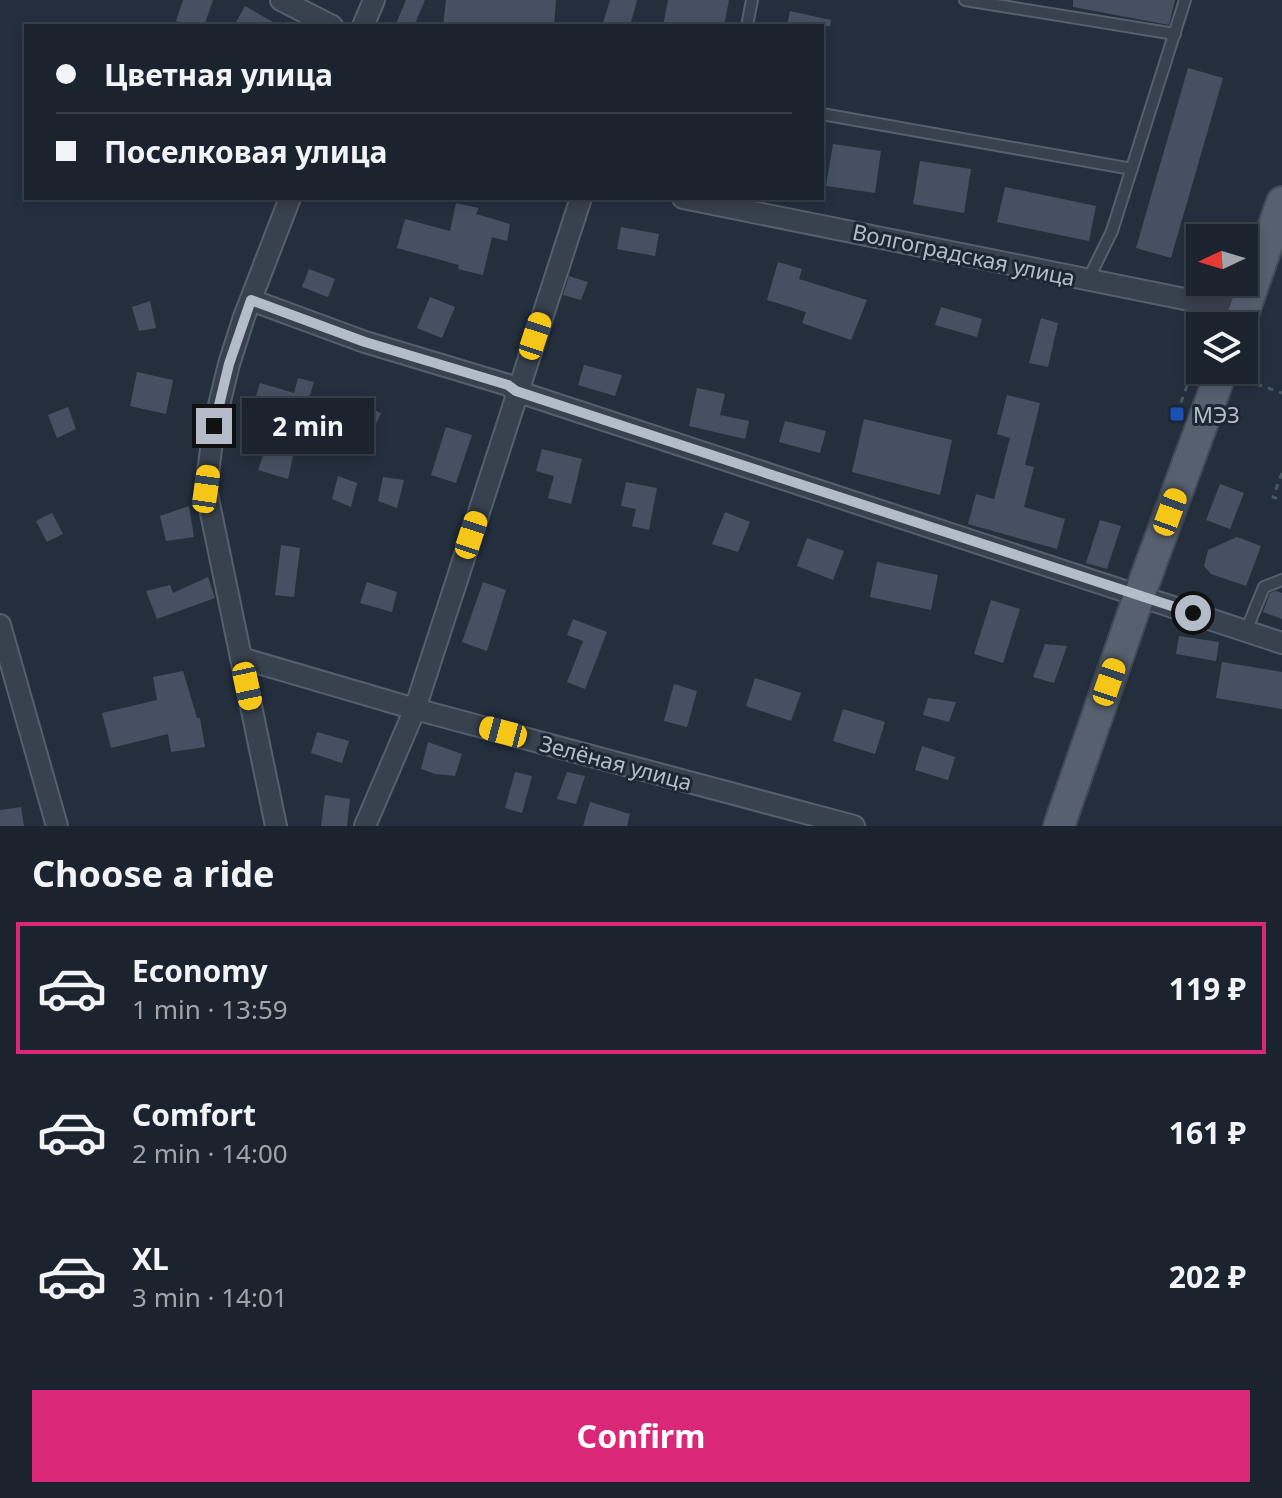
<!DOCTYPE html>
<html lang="en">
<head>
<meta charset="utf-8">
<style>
	body { margin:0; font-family:"Noto Sans",sans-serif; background:#282f3a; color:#f1f3f6; height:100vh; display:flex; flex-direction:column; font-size:30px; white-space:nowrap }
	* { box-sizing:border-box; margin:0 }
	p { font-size:26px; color:#a0a4aa }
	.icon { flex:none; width:44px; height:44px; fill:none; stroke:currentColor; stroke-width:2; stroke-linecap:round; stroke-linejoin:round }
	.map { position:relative; height:826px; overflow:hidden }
	.side { display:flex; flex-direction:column; background:#1b232e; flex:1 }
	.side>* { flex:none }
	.guide { position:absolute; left:24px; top:24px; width:800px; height:176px; border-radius:0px; box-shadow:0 4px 12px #0003,0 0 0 2px #39404a; display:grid; align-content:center; height:176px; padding:0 32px; background:#1b232e }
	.needle { width:52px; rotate:266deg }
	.tools { position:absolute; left:1186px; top:224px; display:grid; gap:16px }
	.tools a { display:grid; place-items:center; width:72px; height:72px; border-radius:0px; background:#1b232e; box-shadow:0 4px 12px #0003,0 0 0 2px #39404a; font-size:40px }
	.end { position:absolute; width:36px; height:36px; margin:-18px; border:10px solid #b4bcc9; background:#111; box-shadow:0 0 0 4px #111 }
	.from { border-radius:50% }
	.bubble { position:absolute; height:56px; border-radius:0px; background:#1b232e; box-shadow:0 4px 12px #0003,0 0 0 2px #39404a; font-size:26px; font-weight:700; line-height:56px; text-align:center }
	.car { position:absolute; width:24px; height:48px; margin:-24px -12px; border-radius:10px; box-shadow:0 0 6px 2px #0007; background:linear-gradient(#f5c518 24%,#345 0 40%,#f5c518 0 76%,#345 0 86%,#f5c518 0) }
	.guide b { display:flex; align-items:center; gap:28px; height:76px; font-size:30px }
	.guide b+b { border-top:2px solid #39404a }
	.guide i { width:20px; height:20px; background:#f1f3f6 }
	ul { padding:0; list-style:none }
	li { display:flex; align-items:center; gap:24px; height:132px; margin:0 16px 12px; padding:0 16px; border:4px solid transparent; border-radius:0px }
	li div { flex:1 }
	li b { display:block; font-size:30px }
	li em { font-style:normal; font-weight:700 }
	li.on { border-color:#db2777 }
	li>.icon { width:72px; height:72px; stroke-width:1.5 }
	h2 { padding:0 32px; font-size:36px; line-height:96px }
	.cta { display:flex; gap:16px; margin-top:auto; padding:16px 32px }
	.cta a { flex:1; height:92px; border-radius:0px; background:#db2777; color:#fff; font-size:32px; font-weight:700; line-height:92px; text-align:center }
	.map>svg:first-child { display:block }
	.building { fill:#455162 }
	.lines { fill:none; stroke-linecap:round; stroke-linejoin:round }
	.lane-casing { stroke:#565f6c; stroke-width:14 }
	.street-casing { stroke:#565f6c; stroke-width:24 }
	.primary-casing { stroke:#414a57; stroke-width:34 }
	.path { stroke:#44595c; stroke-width:3; stroke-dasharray:6 6; stroke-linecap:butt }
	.lane { stroke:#38414e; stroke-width:10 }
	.street { stroke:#38414e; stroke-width:20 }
	.primary { stroke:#56606e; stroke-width:30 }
	.route { stroke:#b4bcc9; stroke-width:10 }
	.transit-dot { fill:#1a4fb4; stroke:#1d2633; stroke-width:3 }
	.labels { text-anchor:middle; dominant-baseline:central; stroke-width:6; stroke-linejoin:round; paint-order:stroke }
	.street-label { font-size:22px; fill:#b4bcc9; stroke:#1d2633 }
	.poi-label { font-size:22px; fill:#b4bcc9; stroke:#1d2633; text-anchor:start }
</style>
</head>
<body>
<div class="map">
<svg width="1282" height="826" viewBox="0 0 1282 826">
	<rect width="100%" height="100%" fill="#242f3e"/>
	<!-- building -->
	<g class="building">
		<path d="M183 0H213L204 26H191L176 21Z"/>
		<path d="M406 0H425L414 26H395Z"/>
		<path d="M446 0H556L554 26H443Z"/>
		<path d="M610 0H637L630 26H602Z"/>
		<path d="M668 0H729L724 26H663Z"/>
		<path d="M1073 0H1175L1169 25 1073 7Z"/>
		<path d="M245 6 280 26H234Z"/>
		<path d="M790 11 831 20 830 26H787Z"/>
		<path d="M1188 68 1223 78 1171 258 1136 248Z"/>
		<path d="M833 144 881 151 875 193 826 186Z"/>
		<path d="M920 161 971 169 964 213 913 204Z"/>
		<path d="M1005 187 1096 206 1089 241 997 222Z"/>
		<path d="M456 203 479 208 476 214 510 224 507 241 492 237 483 275 458 269 459 265 397 248 405 219 450 231Z"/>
		<path d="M621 227 659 234 655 256 617 249Z"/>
		<path d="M778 262 802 269 799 279 867 300 851 340 802 323 806 312 767 300Z"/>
		<path d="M309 269 335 279 328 297 302 287Z"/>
		<path d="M569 276 588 282 581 300 563 295Z"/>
		<path d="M430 297 455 307 442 338 417 328Z"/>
		<path d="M150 301 156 328 139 331 132 307Z"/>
		<path d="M941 307 982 319 977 337 935 325Z"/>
		<path d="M1041 318 1058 323 1048 367 1029 363Z"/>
		<path d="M584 365 622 375 615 396 578 385Z"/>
		<path d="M137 372 173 380 166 414 130 406Z"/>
		<path d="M298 378 314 382 301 424 252 409 260 383 294 393Z"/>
		<path d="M697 388 725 394 720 415 749 421 745 439 689 426Z"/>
		<path d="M1007 395 1040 403 1025 465 1034 467 1024 507 1065 519 1057 549 968 524 976 494 994 499 1010 438 997 434Z"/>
		<path d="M351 400 381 413 367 443 346 437 350 426 341 421Z"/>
		<path d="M68 407 76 429 57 438 48 415Z"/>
		<path d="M864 419 952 440 940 495 852 472Z"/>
		<path d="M785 421 826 431 820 453 779 442Z"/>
		<path d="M446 427 472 435 456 483 431 475Z"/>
		<path d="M268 441 295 447 288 479 258 470Z"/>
		<path d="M542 449 582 459 571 504 548 498 554 476 536 471Z"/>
		<path d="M338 476 357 483 351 507 332 499Z"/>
		<path d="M383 477 404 480 397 508 378 501Z"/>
		<path d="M626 482 657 488 649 530 632 526 636 509 621 506Z"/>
		<path d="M1220 484 1244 493 1230 529 1206 520Z"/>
		<path d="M189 506 194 537 166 541 160 516Z"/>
		<path d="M725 512 750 522 738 552 712 544Z"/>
		<path d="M52 513 63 534 47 542 36 521Z"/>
		<path d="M1100 520 1121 526 1107 569 1086 563Z"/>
		<path d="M1237 537 1261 546 1246 586 1211 574 1204 566 1208 550Z"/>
		<path d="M807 538 844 551 833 580 797 566Z"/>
		<path d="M281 545 300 548 294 597 275 595Z"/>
		<path d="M877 562 938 575 931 610 870 597Z"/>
		<path d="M208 577 215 598 157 619 146 591 170 585 173 593Z"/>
		<path d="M367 582 397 592 392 612 360 603Z"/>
		<path d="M483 582 506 590 487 651 462 642Z"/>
		<path d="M1276 591 1282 593V619L1263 612 1270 593Z"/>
		<path d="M991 600 1020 609 1003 663 974 654Z"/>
		<path d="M573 619 607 632 585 689 567 682 583 641 567 635Z"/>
		<path d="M1179 636 1219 642 1216 661 1176 654Z"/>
		<path d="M1045 644 1067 646 1054 683 1033 677Z"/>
		<path d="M1222 662 1282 672V709L1216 698Z"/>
		<path d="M183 671 197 718H200L205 747 171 752 168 734 111 748 102 713 157 700 153 677Z"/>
		<path d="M755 678 801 693 791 721 746 706Z"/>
		<path d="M674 684 697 691 687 727 664 721Z"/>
		<path d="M928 698 956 702 949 722 923 715Z"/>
		<path d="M843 709 885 722 875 754 833 741Z"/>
		<path d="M317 732 349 741 342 763 311 753Z"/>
		<path d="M428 742 462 754 455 776 435 774 421 769Z"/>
		<path d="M922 746 955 757 948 780 915 770Z"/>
		<path d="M515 772 532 776 522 813 505 808Z"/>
		<path d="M567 772 585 776 576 804 557 799Z"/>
		<path d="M325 795 350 799 347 826H321Z"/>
		<path d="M590 802 630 814 627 826H583Z"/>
		<path d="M21 807 24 826H0V810Z"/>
	</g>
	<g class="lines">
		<defs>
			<g id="lane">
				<path d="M965 0 1175 34"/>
				<path d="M747 26 752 0"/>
				<path d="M822 114 1132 169"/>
				<path d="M1088 280 1112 231 1185 0"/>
				<path d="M1246 631 1264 587 1282 580"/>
			</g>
			<g id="street">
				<path d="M281 0 332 26"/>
				<path d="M363 26 374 0"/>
				<path d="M683 198 1244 311"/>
				<path d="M251 300 365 342 508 385 516 391 1282 643"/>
				<path d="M0 625 57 826"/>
				<path d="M241 658 415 709 854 826"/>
				<path d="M276 826 206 489 214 426 229 364 244 317 290 198"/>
				<path d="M365 826 415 709 581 198"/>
			</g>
			<g id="primary">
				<path d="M1239 326 1282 202"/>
				<path d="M1059 826 1139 596 1222 370"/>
			</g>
		</defs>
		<!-- lane casing -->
		<use href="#lane" class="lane-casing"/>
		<!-- street casing -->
		<use href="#street" class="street-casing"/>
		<!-- primary casing -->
		<use href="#primary" class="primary-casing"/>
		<!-- path -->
		<g class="path">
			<path d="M1245 380 1282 393"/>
			<path d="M1177 414 1195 363 1197 364"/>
			<path d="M1282 473 1273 497 1282 500"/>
		</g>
		<!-- lane -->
		<use href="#lane" class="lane"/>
		<!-- street -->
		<use href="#street" class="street"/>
		<!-- primary -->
		<use href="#primary" class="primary"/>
	</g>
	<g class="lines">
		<!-- route -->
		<path class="route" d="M214 426 229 364 251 300 365 342 508 385 516 391 1193 613"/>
	</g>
	<!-- markers -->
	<rect class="transit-dot" x="1169" y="406" width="16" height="16" rx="4"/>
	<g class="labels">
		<!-- street labels -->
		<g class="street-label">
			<text transform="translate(964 254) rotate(12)">Волгоградская улица</text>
			<text transform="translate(616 762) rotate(15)">Зелёная улица</text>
		</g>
		<!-- poi labels -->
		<g class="poi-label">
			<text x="1193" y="414">МЭЗ</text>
		</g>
	</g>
</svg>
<div class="tools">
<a><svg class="needle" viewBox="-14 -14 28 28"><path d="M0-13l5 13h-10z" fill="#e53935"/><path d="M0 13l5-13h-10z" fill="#a0a4aa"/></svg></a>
<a><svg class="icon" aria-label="layers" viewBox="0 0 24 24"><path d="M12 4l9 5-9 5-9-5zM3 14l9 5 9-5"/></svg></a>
</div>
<i class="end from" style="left:1193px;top:613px"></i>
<i class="end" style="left:214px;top:426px"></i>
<div class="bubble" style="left:242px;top:398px;width:132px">2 min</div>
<i class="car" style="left:535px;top:336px;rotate:18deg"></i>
<i class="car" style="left:206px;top:489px;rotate:8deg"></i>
<i class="car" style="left:1170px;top:512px;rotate:20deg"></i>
<i class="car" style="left:471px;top:535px;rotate:18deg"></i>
<i class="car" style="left:1109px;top:682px;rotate:19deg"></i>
<i class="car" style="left:247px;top:686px;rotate:168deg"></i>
<i class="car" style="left:503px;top:732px;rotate:285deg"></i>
<div class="guide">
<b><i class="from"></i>Цветная улица</b>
<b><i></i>Поселковая улица</b>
</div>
</div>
<section class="side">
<h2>Choose a ride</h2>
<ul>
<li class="on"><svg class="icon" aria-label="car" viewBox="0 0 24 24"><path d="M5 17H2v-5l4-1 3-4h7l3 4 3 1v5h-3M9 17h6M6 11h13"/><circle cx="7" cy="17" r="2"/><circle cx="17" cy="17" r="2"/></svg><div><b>Economy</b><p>1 min · 13:59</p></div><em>119 ₽</em></li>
<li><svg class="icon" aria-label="car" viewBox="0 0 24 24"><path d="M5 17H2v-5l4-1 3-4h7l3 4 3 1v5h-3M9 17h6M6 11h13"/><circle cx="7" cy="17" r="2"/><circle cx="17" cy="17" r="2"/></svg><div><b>Comfort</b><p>2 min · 14:00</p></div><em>161 ₽</em></li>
<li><svg class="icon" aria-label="car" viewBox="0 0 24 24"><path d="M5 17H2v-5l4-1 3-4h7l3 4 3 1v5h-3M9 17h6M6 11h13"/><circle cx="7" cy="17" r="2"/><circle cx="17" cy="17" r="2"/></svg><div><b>XL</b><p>3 min · 14:01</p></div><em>202 ₽</em></li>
</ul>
<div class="cta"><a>Confirm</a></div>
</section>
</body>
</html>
